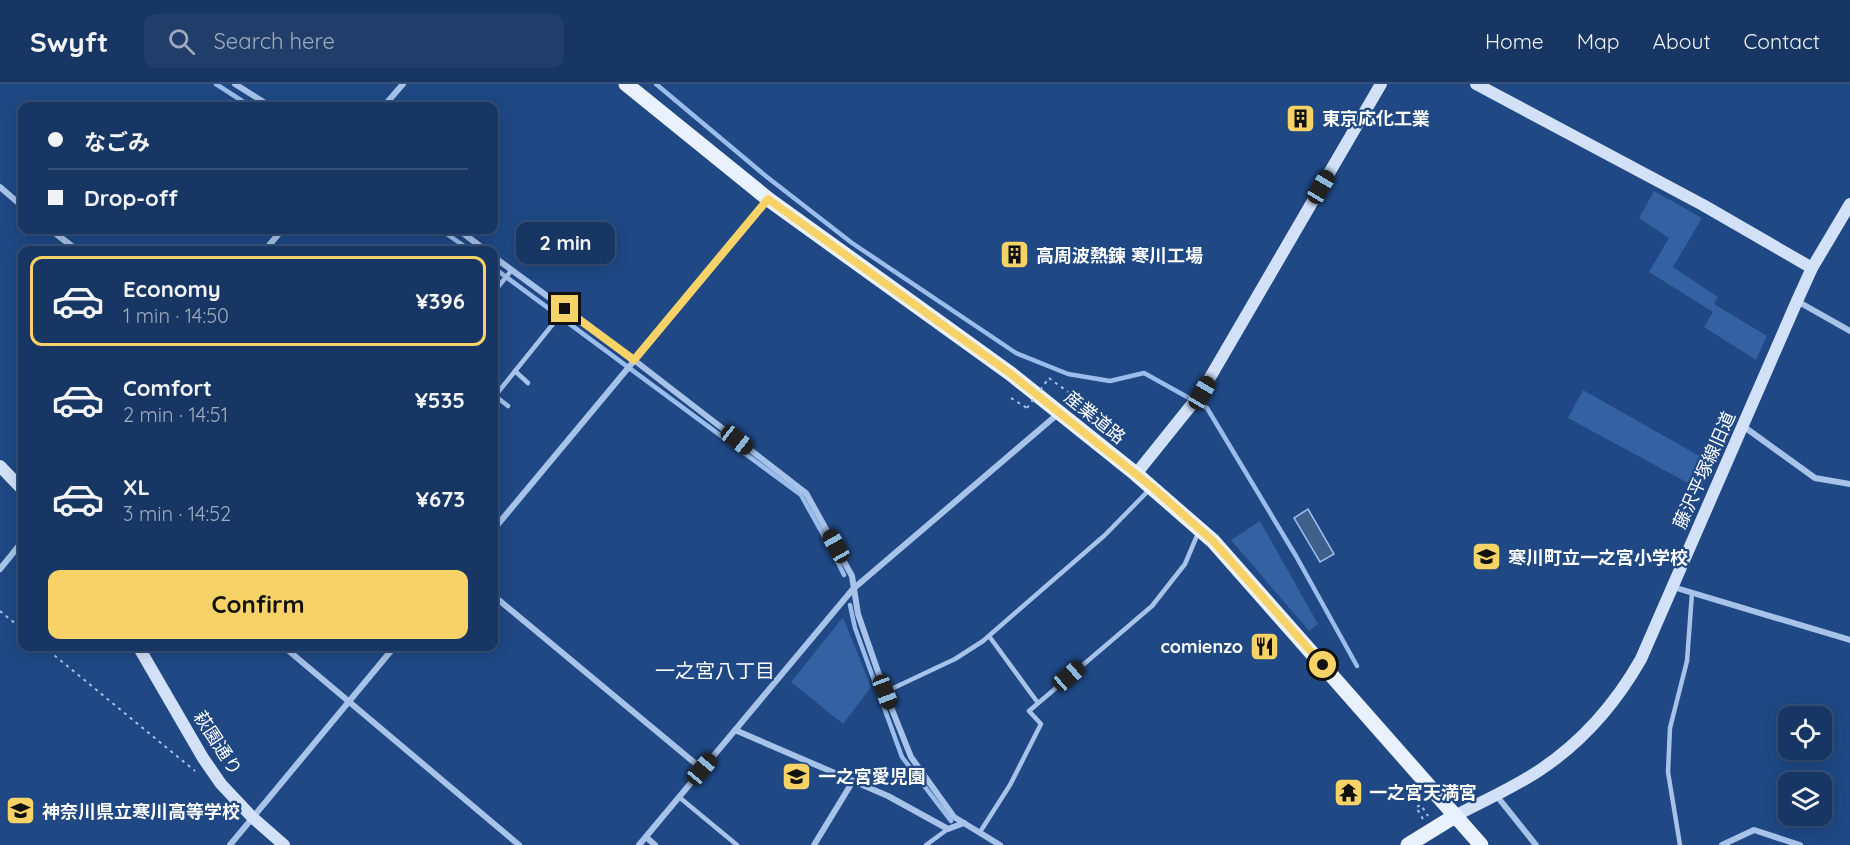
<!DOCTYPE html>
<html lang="en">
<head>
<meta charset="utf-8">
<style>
	body { margin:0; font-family:Quicksand,"Noto Sans JP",sans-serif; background:#203e69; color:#f1f3f6; height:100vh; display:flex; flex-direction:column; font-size:22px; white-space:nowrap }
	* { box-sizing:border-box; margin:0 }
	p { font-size:20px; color:#9eabbe }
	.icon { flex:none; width:33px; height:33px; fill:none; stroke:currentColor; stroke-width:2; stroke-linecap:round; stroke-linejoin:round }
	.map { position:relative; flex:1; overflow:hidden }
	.sheet { position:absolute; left:18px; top:162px; width:480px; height:405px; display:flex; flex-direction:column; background:#173663; border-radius:12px; box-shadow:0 3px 15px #0003,0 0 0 2px #365078 }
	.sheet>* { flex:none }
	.top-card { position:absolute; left:18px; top:18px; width:480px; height:132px; border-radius:12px; box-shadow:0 3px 15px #0003,0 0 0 2px #365078; display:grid; align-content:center; height:132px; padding:0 30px; background:#173663 }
	.controls { position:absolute; left:1778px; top:622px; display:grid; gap:12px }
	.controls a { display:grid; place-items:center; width:54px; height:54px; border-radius:12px; background:#173663; box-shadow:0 3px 15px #0003,0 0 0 2px #365078; font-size:30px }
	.end { position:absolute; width:27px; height:27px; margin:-14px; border:8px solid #f7d266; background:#111; box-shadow:0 0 0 3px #111 }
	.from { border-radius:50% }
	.bubble { position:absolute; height:42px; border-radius:12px; background:#173663; box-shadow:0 3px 15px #0003,0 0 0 2px #365078; font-size:20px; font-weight:700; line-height:42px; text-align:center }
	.car { position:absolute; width:18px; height:36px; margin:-18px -9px; border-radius:8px; box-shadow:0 0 4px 2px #0007; background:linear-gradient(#222 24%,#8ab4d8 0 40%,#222 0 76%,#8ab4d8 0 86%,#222 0) }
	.top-card b { display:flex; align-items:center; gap:21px; height:57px; font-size:22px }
	.top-card b+b { border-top:2px solid #365078 }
	.top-card i { width:15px; height:15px; background:#f1f3f6 }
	ul { padding:10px 0 0; list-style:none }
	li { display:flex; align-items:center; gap:18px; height:90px; margin:0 12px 9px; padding:0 18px; border:3px solid transparent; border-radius:12px }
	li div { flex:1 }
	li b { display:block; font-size:22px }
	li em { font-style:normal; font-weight:700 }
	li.on { border-color:#f7d266 }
	li>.icon { width:54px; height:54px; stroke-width:1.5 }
	.cta { display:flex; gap:12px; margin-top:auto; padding:12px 30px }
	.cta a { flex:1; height:69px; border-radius:12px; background:#f7d266; color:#111; font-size:24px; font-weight:700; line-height:69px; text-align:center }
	header { display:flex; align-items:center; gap:36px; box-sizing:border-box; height:84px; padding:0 30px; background:#173663; border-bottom:2px solid #365078 }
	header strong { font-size:28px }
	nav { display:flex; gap:33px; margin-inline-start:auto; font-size:21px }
	.search { width:420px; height:54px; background:#203e69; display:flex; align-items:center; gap:15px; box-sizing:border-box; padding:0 21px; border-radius:12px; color:#9eabbe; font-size:22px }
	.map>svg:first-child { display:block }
	.green { fill:#3361a1 }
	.water { fill:#415f8b; stroke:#9abdeb; stroke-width:1.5 }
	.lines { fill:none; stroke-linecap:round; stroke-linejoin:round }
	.stream { stroke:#9abdeb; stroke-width:4.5 }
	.path { stroke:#a7c3e9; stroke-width:2; stroke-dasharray:3 4.5; stroke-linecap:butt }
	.lane { stroke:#a7c3e9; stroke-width:4.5 }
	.street { stroke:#a7c3e9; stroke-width:6 }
	.secondary { stroke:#d2e1f7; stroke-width:12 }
	.primary { stroke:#eaf1fe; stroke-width:15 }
	.path-bridge { stroke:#a7c3e9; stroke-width:2; stroke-dasharray:3 4.5; stroke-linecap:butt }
	.route { stroke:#f7d266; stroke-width:8 }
	.labels { text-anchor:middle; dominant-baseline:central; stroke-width:4.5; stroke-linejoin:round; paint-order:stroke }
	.poi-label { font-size:18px; font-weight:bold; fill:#fff; stroke:#1f4884; text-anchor:start }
	.street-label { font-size:18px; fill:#fff; stroke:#1f4884 }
	.neighbourhood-label { font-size:20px; fill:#fff; stroke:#1f4884 }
</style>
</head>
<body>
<header>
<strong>Swyft</strong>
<div class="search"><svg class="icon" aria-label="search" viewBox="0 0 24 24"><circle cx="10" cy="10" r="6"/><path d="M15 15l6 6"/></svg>Search here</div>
<nav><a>Home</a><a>Map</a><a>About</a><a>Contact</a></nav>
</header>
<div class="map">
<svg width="1850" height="761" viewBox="0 0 1850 761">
	<rect width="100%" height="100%" fill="#1f4884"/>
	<!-- green -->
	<g class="green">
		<path d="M1654 107 1702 134 1673 183 1718 213 1714 220 1767 252 1756 276 1704 243 1713 228 1649 188 1669 154 1639 134Z"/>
		<path d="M1583 306 1710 378 1701 406 1568 334Z"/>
		<path d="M1260 437 1318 540 1309 547 1231 456Z"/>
		<path d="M843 533 871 603 843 640 791 598Z"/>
	</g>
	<!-- water -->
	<path class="water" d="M1308 425 1334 470 1320 478 1294 434Z"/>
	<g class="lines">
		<!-- stream -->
		<g class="stream">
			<path d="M216 0 250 22"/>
			<path d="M656 0 767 93 852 159 1016 269 1068 290 1110 297 1144 289 1207 324 1296 472 1357 582"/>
			<path d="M441 146 470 166"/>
			<path d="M494 184 801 411 835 472 844 491"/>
			<path d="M850 521 855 544 902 673 951 737"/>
		</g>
		<!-- path -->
		<g class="path">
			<path d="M1049 294 1068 308"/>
			<path d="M1011 314 1027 324"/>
			<path d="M0 527 22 545"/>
			<path d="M43 562 195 687"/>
			<path d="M1459 711 1468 705 1471 711"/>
			<path d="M1423 735 1416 723 1421 721 1428 732"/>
		</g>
		<!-- lane -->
		<g class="lane">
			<path d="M494 208 511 187"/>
			<path d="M515 287 528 299"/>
			<path d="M494 311 508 322"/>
			<path d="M495 312 565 225"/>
			<path d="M989 552 1038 619"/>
			<path d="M885 608 955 575 983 557 1105 451 1150 405"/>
			<path d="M679 713 737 761"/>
			<path d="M980 748 1010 701 1041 640 1029 627 1152 522 1185 480 1199 447"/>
			<path d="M926 761 948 745"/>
			<path d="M1680 761 1668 688 1670 644 1687 577 1692 509"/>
		</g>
		<!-- street -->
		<g class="street">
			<path d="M235 0 270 22"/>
			<path d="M384 22 403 0"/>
			<path d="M0 103 22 122"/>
			<path d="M51 146 77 166"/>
			<path d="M459 146 485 166"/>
			<path d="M265 166 282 146"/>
			<path d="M494 173 634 276 806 409 852 492 858 530 885 608 911 673 954 733 1000 761"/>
			<path d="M1797 217 1850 247"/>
			<path d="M1743 342 1815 394 1850 400"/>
			<path d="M494 445 768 116"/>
			<path d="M0 485 22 458"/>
			<path d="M1673 503 1850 556"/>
			<path d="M494 512 702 685"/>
			<path d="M283 562 519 761"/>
			<path d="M735 646 888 712 948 745 964 739"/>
			<path d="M1496 711 1536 761"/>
			<path d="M646 753 655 761"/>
			<path d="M230 761 395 562"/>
			<path d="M639 761 853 505 1059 329"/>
			<path d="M814 761 853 697"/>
			<path d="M1722 761 1754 746 1800 761"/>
		</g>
		<!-- secondary -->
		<g class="secondary">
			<path d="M1476 0 1703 121 1812 184"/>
			<path d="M0 382 22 405"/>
			<path d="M1136 390 1201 309 1381 0"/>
			<path d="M138 562 203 674 221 700 252 733 284 761"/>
			<path d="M1455 732C1483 717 1513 704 1540 686 1582 658 1616 619 1641 575L1797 217 1812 184 1850 120"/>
		</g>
		<!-- primary -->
		<g class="primary">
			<path d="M626 0 768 115 1011 290 1136 390 1213 457 1481 761"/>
			<path d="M1408 761 1455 732"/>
		</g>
		<!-- path-bridge -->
		<path class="path-bridge" d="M1027 324 1049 294"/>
	</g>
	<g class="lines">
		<!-- route -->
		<path class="route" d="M565 225 634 276 768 115 1011 290 1152 403 1213 457 1323 581"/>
	</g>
	<!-- icons -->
	<defs>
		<symbol id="building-square" viewBox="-11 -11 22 22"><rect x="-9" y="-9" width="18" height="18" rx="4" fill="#f7d266" stroke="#1f4884"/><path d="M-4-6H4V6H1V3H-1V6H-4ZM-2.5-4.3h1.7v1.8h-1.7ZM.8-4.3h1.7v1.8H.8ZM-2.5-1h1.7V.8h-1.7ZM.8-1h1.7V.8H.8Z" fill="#111"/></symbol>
		<symbol id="school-square" viewBox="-11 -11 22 22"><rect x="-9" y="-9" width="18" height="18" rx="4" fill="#f7d266" stroke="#1f4884"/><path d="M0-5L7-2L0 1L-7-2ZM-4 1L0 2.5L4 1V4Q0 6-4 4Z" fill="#111"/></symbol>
		<symbol id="restaurant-square" viewBox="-11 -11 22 22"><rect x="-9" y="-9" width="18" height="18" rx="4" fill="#f7d266" stroke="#1f4884"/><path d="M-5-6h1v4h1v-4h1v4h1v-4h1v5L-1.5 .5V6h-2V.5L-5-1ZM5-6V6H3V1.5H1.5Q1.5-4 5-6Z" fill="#111"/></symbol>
		<symbol id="temple-square" viewBox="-11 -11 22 22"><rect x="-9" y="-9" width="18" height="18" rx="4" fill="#f7d266" stroke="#1f4884"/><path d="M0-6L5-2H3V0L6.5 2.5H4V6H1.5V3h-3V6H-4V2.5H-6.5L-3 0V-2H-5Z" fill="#111"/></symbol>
	</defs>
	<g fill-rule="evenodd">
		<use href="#building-square" x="1284" y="18" width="33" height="33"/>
		<use href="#building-square" x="998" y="154" width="33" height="33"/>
		<use href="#school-square" x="1470" y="456" width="33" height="33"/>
		<use href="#restaurant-square" x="1248" y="546" width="33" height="33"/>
		<use href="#school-square" x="780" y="676" width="33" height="33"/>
		<use href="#temple-square" x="1332" y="692" width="33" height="33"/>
		<use href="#school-square" x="4" y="710" width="33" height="33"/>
	</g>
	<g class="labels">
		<!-- poi labels -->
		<g class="poi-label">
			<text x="1322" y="34">東京応化工業</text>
			<text x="1036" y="171">高周波熱錬 寒川工場</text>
			<text x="1508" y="473">寒川町立一之宮小学校</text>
			<text x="1243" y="562" text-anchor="end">comienzo</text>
			<text x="818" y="692">一之宮愛児園</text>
			<text x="1369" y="708">一之宮天満宮</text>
			<text x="42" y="727">神奈川県立寒川高等学校</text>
		</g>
		<!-- street labels -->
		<g class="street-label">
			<text transform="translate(1095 333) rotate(39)">産業道路</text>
			<text transform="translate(1704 386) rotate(-66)">藤沢平塚線旧道</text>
			<text transform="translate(218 659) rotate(57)">萩園通り</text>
		</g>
		<!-- neighbourhood labels -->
		<g class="neighbourhood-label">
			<text x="715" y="586">一之宮八丁目</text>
		</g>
	</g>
</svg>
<div class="controls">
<a><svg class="icon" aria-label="locate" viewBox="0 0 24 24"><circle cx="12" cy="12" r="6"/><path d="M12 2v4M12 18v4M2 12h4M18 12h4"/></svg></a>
<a><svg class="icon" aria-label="layers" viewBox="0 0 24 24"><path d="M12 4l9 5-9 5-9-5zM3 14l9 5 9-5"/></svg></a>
</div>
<i class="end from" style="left:1323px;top:581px"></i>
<i class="end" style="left:565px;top:225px"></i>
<div class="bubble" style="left:516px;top:138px;width:99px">2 min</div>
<i class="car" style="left:1321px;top:103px;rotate:30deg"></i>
<i class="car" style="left:1202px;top:309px;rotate:30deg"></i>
<i class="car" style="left:737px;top:356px;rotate:128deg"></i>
<i class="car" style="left:836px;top:462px;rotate:331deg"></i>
<i class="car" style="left:1069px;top:592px;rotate:49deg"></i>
<i class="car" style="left:885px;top:608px;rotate:159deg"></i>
<i class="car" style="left:702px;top:685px;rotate:40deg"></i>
<div class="top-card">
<b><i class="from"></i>なごみ</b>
<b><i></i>Drop-off</b>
</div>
<section class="sheet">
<ul>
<li class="on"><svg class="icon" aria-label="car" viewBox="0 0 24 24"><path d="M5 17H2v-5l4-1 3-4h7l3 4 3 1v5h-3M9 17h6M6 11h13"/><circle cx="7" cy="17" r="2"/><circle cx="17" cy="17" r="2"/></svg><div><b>Economy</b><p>1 min · 14:50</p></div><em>¥396</em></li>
<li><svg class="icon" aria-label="car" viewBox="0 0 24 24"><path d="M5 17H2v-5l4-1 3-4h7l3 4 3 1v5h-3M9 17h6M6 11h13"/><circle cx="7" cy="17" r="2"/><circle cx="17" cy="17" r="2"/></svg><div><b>Comfort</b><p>2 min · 14:51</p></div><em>¥535</em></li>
<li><svg class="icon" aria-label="car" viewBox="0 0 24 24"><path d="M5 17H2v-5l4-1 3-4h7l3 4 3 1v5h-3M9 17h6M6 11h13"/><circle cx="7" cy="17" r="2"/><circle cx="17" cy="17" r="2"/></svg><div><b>XL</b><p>3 min · 14:52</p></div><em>¥673</em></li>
</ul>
<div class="cta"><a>Confirm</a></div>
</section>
</div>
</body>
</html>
